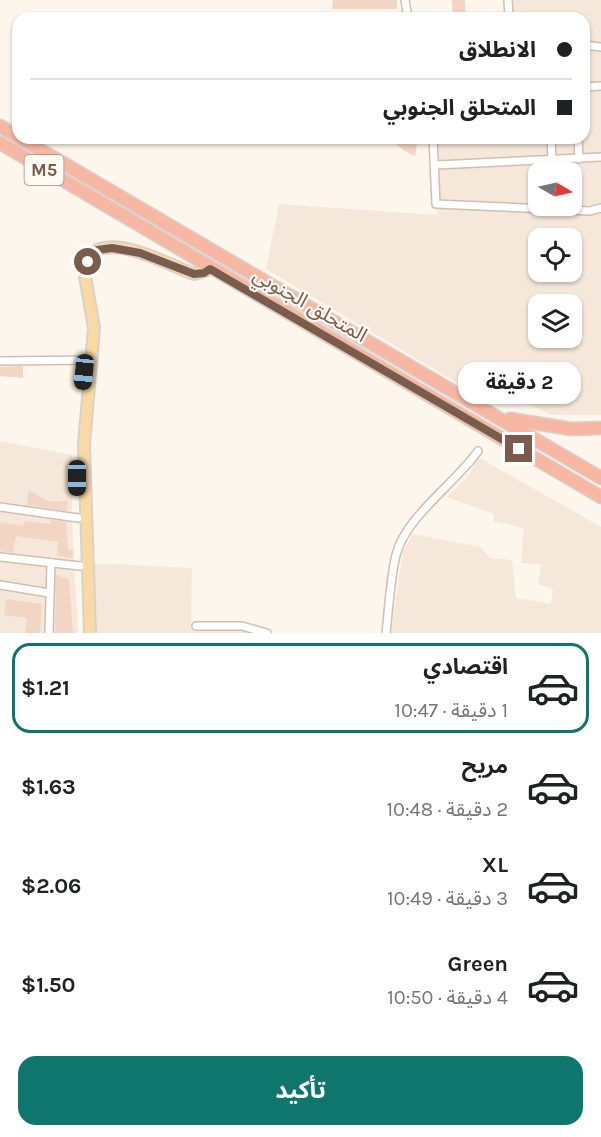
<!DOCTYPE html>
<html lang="ar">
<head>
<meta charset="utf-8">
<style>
	body { margin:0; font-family:Karla,"Noto Sans Arabic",sans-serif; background:#f2f2f2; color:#202124; direction:rtl; height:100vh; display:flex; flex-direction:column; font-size:22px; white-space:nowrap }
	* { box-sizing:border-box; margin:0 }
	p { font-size:20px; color:#757577 }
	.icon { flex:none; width:33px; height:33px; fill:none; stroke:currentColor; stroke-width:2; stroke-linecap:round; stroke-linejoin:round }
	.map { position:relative; height:633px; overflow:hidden; direction:ltr }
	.details { display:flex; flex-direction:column; background:#fff; flex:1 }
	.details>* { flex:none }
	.banner { position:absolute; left:12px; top:12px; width:578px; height:132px; border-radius:18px; box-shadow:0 2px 4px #0004; direction:rtl; display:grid; align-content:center; height:132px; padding:0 18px; background:#fff }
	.needle { width:39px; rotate:99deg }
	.controls { position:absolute; left:528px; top:162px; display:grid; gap:12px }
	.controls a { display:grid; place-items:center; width:54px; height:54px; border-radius:12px; background:#fff; box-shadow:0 2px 4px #0004; font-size:30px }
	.end { position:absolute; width:27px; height:27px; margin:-14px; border:8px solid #7a5c4d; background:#fff; box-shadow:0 0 0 3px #fff }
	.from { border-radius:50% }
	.bubble { position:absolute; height:42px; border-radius:18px; background:#fff; box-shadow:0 2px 4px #0004; font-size:20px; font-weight:700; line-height:42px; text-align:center; direction:rtl }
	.car { position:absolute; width:18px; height:36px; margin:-18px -9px; border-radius:8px; box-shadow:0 0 4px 2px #0007; background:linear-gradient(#222 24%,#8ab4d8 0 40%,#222 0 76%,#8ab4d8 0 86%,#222 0) }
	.banner b { display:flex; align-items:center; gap:21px; height:57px; font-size:22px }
	.banner b+b { border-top:2px solid #e0e0e0 }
	.banner i { width:15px; height:15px; background:#202124 }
	ul { padding:10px 0 0; list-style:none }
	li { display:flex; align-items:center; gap:18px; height:90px; margin:0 12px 9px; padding:0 6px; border:3px solid transparent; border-radius:18px }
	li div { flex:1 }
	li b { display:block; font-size:22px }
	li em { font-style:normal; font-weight:700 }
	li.on { border-color:#0f766e }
	li>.icon { width:54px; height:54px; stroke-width:1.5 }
	.primary-button { display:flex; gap:12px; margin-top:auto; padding:12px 18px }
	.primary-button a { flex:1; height:69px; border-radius:18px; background:#0f766e; color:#fff; font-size:24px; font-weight:700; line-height:69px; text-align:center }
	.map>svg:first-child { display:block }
	.residential { fill:#f5e8da; fill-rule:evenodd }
	.building { fill:#f3d5c3 }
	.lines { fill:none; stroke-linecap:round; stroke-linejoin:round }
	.street-casing { stroke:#d1beb0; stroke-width:10 }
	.primary-casing { stroke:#dad1cd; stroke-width:14 }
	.highway-casing { stroke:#dad1cd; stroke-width:15 }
	.street { stroke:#fff; stroke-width:7 }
	.primary { stroke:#fbd9a5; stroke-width:10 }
	.highway { stroke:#f7b7a3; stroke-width:12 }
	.route { stroke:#7a5c4d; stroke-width:8 }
	.labels { text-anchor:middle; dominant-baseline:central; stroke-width:4.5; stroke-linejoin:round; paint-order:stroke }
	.shield { fill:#fffaf3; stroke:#a28b7f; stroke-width:1.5 }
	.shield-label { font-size:18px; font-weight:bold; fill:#7a5c4d }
	.street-label { font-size:20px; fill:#7a5c4d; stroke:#fffaf3 }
</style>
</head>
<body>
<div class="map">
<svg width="601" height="633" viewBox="0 0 601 633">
	<rect width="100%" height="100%" fill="#fdf6ec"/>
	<!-- residential -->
	<g class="residential">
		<path d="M513 0H601V415H552L523 402 474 393 266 269 279 204 437 215 440 168 436 138H584V18H512ZM538 172H572V206H538ZM538 238H572V272H538ZM538 304H572V338H538Z"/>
		<path d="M0 441 72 455V522L78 633H0Z"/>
		<path d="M478 457 601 527V633H391L403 551 413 534 480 547 491 558 512 560 516 598 551 604 553 589 538 584 541 564 521 563 524 528 493 521 494 514 447 497 469 475Z"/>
		<path d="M91 563 192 568 191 629H242L256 633H94Z"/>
	</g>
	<!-- building -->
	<g class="building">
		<path d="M333 0H397V9H332Z"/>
		<path d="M452 0H465L466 18H453Z"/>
		<path d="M390 138H418L415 156 403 150Z"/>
		<path d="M23 366V378L0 376V367Z"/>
		<path d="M29 490 47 501H68L67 511 27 505Z"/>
		<path d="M50 520 66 522 68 550H73V558L57 556 58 542 16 536 13 553 0 551V522L24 526V521L50 524Z"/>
		<path d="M56 575 69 579 73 633H55Z"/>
		<path d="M6 599 42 604 40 633H25L27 618 4 615Z"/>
	</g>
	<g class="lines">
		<defs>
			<g id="street">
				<path d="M405 0 408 18"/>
				<path d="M508 0 509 18"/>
				<path d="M584 45 601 47"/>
				<path d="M584 87 601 86"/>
				<path d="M433 138 436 204 590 211 601 208"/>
				<path d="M551 138 552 160"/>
				<path d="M578 138 579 159"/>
				<path d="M436 165 601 157"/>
				<path d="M0 361 92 360"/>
				<path d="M0 507 78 518"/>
				<path d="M0 557 80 566"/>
				<path d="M0 585 49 593"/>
				<path d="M196 626H242L267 633"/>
				<path d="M49 633 51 563"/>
				<path d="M386 633C389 608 390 580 396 555 406 516 455 484 478 451"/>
			</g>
			<path id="primary" d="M90 633 84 444 94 328 85 276 89 259 97 250C125 239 168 265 194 274L210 269"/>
			<g id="highway">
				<path d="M0 126 18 137"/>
				<path d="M20 138 601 478"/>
				<path d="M0 143 601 497"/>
				<path d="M510 419 571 429 601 428"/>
			</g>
		</defs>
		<!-- street casing -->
		<use href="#street" class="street-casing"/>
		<!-- primary casing -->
		<use href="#primary" class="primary-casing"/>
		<!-- highway casing -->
		<use href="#highway" class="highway-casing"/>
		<!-- street -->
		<use href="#street" class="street"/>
		<!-- primary -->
		<use href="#primary" class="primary"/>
		<!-- highway -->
		<use href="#highway" class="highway"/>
	</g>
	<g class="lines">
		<!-- route -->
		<path class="route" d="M88 262 97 250 112 248 140 253 194 274 204 273 210 269 519 449"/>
	</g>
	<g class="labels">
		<!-- shield labels -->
		<rect class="shield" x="24.5" y="155" width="39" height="30" rx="4.5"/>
		<g class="shield-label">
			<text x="44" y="170">M5</text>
		</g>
		<!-- street labels -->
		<g class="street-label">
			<text transform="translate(310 305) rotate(30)">المتحلق الجنوبي</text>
		</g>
	</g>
</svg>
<div class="controls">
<a><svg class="needle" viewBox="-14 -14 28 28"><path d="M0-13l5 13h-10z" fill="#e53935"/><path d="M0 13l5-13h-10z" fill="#757577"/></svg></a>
<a><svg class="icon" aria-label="locate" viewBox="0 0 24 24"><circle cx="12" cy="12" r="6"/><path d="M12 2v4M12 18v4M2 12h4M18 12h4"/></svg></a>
<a><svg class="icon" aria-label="layers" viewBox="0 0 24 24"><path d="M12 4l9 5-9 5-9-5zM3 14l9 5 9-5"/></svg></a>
</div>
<i class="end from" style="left:88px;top:262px"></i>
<i class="end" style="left:519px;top:449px"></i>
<div class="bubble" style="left:458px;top:362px;width:123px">2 دقيقة</div>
<i class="car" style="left:84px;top:372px;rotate:186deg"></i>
<i class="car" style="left:77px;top:478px;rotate:180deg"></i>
<div class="banner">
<b><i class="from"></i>الانطلاق</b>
<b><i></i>المتحلق الجنوبي</b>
</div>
</div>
<section class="details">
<ul>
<li class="on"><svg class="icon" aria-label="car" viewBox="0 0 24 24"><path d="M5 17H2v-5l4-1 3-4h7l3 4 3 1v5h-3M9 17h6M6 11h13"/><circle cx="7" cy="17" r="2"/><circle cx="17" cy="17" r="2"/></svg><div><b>اقتصادي</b><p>1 دقيقة · 10:47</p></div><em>$1.21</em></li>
<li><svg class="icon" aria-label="car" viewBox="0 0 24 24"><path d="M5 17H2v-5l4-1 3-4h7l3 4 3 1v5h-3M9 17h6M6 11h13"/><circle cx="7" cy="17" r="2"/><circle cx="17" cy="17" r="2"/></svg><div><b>مريح</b><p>2 دقيقة · 10:48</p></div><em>$1.63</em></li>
<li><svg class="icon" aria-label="car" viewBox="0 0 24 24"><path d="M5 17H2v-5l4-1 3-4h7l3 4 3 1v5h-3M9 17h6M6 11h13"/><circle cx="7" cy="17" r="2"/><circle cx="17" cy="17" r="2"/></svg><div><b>XL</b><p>3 دقيقة · 10:49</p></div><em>$2.06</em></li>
<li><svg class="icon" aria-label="car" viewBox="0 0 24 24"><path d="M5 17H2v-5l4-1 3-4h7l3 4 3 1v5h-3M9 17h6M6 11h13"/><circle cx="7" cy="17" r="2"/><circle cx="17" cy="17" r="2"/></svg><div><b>Green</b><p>4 دقيقة · 10:50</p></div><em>$1.50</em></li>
</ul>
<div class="primary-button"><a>تأكيد</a></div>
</section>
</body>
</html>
